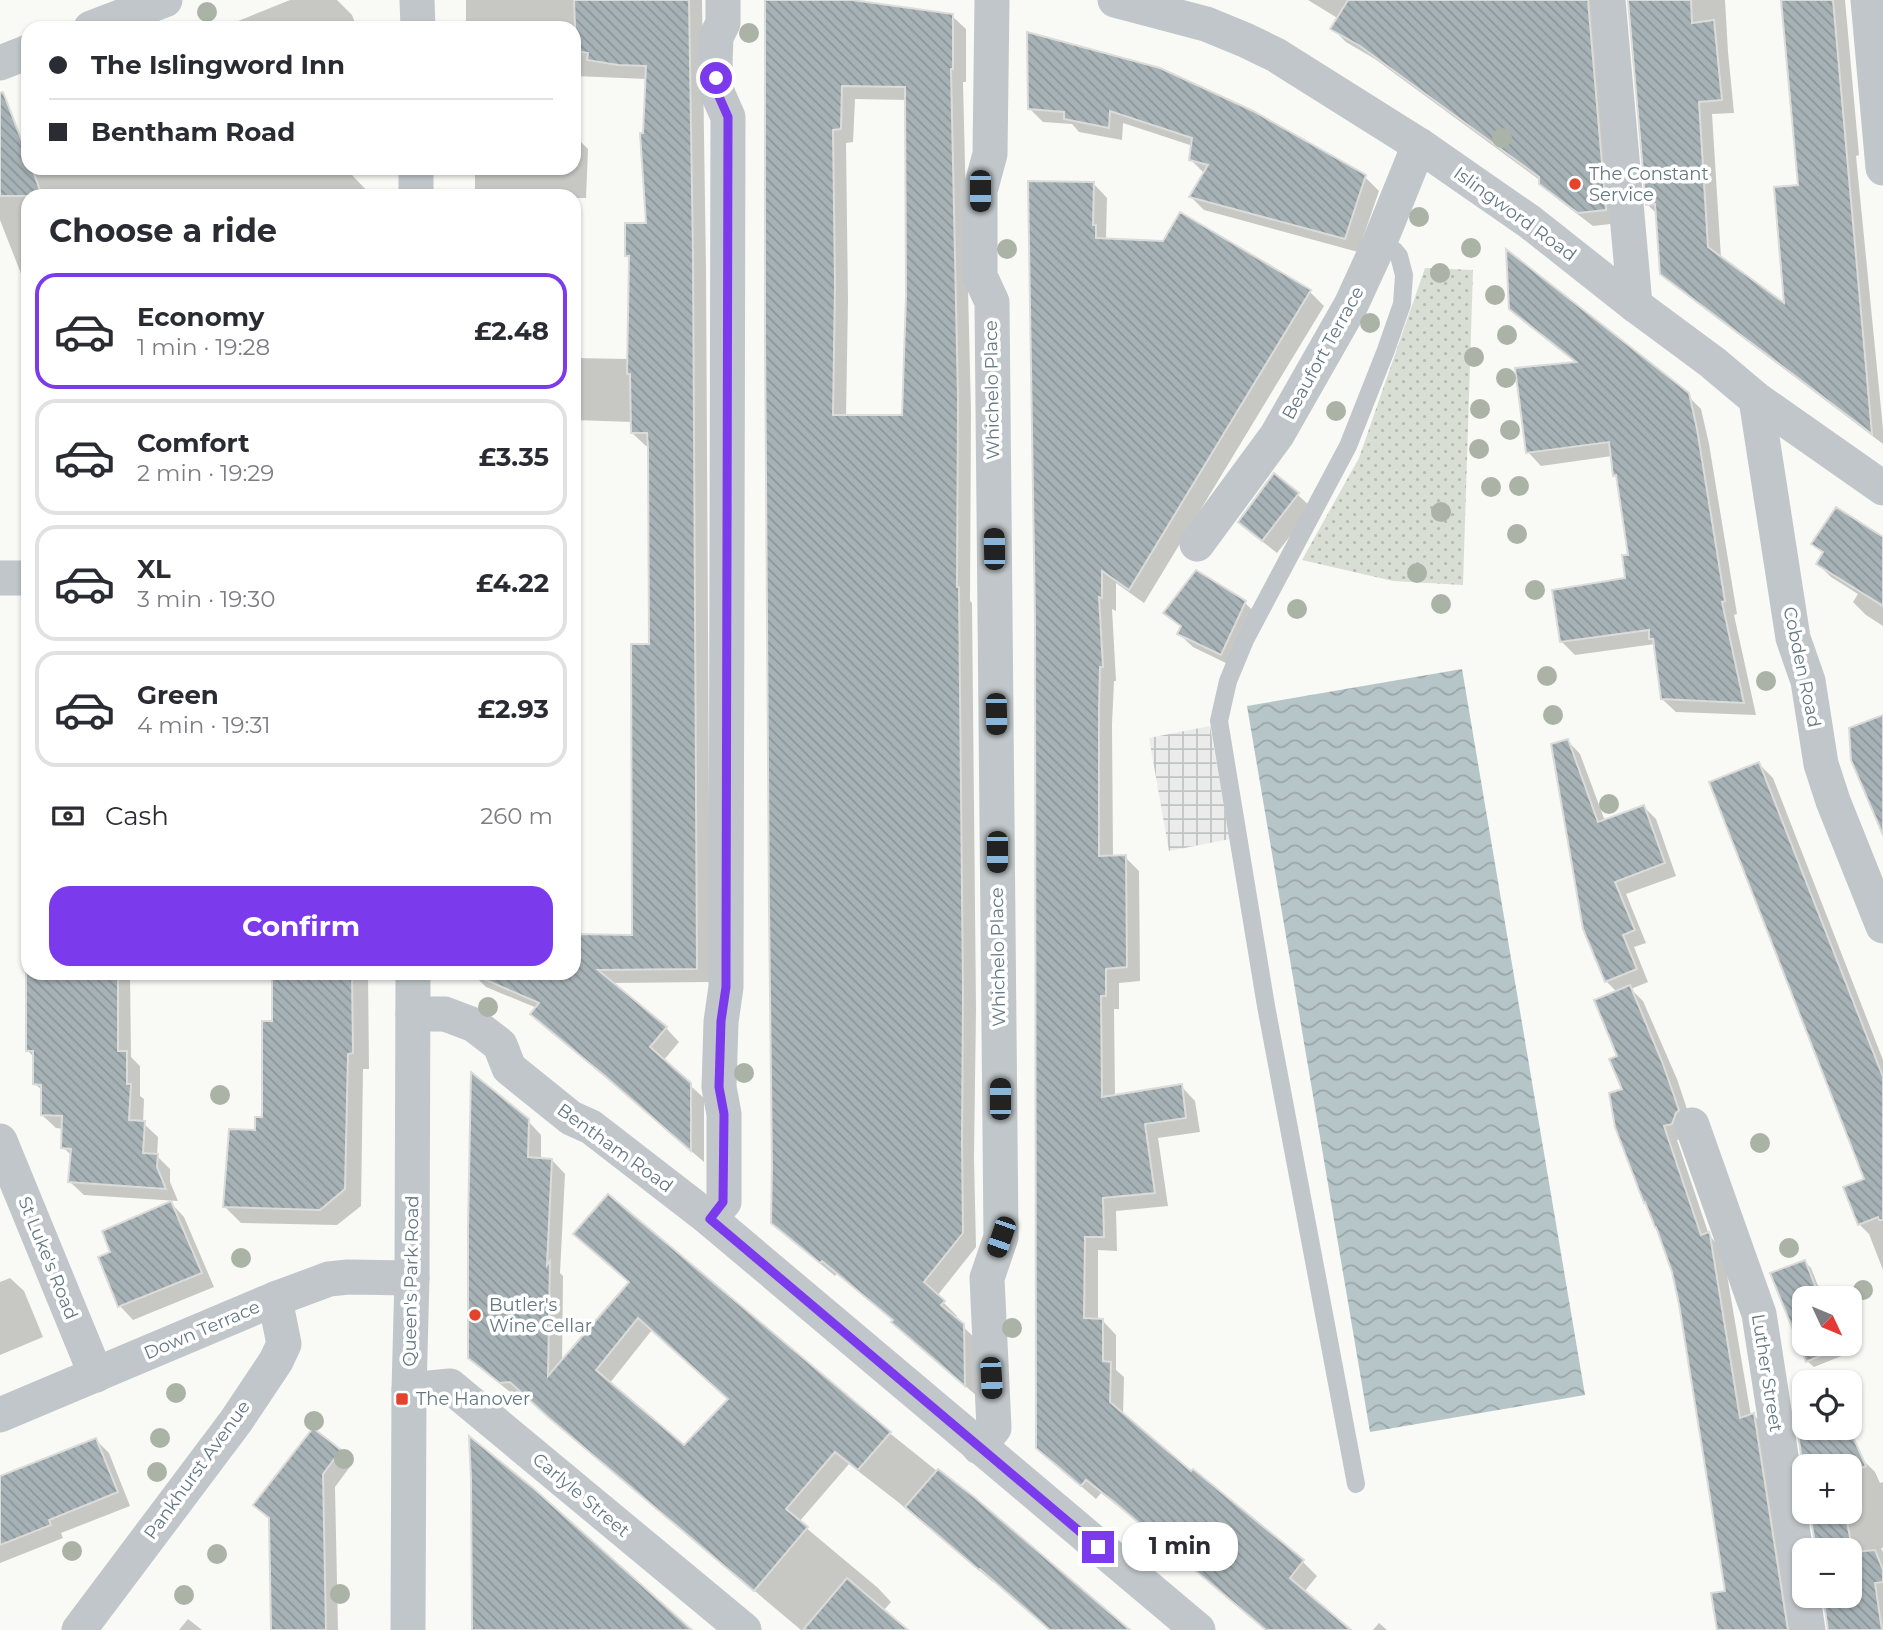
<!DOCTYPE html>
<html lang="en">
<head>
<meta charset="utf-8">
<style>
	body { margin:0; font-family:Montserrat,sans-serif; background:#f7f7f7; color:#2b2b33; height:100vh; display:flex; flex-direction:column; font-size:26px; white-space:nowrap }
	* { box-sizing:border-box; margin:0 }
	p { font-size:23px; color:#7c7c81 }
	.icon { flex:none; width:38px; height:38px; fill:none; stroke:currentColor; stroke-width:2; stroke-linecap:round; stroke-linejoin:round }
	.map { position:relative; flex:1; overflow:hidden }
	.details { position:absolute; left:21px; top:189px; width:560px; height:791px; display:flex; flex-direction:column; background:#fff; border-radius:21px; box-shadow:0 2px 5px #0004 }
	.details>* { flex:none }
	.guide { position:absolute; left:21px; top:21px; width:560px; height:154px; border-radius:21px; box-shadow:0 2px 5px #0004; display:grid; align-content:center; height:154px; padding:0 28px; background:#fff }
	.needle { width:46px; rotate:134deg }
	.buttons { position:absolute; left:1792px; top:1286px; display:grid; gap:14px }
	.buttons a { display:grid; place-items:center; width:70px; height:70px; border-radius:14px; background:#fff; box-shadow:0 2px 5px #0004; font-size:35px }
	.end { position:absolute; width:32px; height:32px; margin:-16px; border:9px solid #7c3aed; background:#fff; box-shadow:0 0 0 4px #fff }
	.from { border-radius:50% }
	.bubble { position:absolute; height:49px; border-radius:21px; background:#fff; box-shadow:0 2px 5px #0004; font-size:23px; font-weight:700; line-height:49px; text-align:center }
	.car { position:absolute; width:21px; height:42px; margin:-21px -10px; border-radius:9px; box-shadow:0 0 5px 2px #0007; background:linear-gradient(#222 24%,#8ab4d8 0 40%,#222 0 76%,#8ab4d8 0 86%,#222 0) }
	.guide b { display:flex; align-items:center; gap:24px; height:66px; font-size:26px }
	.guide b+b { border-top:2px solid #e1e1e2 }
	.guide i { width:18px; height:18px; background:#2b2b33 }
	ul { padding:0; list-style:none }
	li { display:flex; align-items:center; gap:21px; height:116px; margin:0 14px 10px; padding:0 14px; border:4px solid #e1e1e2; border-radius:21px }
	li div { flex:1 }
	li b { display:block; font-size:26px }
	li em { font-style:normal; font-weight:700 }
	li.active { border-color:#7c3aed }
	li>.icon { width:63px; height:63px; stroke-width:1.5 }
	h2 { padding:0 28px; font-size:32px; line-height:84px }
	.pay { display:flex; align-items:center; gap:18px; height:77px; padding:0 28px; font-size:26px }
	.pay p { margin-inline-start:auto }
	.primary-button { display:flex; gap:14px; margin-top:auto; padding:14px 28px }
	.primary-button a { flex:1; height:80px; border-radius:21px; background:#7c3aed; color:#fff; font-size:28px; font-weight:700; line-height:80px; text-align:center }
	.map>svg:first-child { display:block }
	.industrial { fill:url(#industrial-grid) }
	.park { fill:url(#park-dots) }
	.water { fill:url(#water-waves) }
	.shadow { fill:#0003; fill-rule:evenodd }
	.building { fill:url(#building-back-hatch); stroke:#dbdbd9; stroke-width:2; fill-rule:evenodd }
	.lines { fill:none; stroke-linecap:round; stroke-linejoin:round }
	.service { stroke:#c0c6c9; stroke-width:18 }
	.minor { stroke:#c0c6c9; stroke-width:35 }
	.tree { fill:#aab3a5 }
	.route { stroke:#7c3aed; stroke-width:9 }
	.poi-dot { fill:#e4432b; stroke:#fff; stroke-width:2.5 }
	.labels { text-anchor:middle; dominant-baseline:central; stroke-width:7; stroke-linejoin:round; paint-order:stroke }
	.poi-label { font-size:18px; fill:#647882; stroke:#fff; text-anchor:start }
	.street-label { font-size:18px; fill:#647882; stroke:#fff }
</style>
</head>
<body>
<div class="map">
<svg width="1883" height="1630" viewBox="0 0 1883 1630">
	<defs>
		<pattern id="industrial-grid" width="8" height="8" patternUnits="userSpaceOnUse" patternTransform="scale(1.75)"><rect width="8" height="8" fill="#eaebea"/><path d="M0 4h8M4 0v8" fill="none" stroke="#c1c3c3"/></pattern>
		<pattern id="park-dots" width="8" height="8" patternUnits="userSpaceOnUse" patternTransform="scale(1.75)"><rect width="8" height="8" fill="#d9ded5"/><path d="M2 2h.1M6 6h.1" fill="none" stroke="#b4b9b2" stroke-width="1.8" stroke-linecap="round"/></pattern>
		<pattern id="water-waves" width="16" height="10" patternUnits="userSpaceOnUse" patternTransform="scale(1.75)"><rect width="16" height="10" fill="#b6c6c8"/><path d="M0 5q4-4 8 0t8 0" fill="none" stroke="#98a6a8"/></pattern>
		<pattern id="building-back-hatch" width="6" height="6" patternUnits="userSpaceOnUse" patternTransform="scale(1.75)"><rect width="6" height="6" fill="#a7b2b6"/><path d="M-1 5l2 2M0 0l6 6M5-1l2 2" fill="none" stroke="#8c9699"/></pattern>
	</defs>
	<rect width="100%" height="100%" fill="#f9f9f6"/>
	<!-- industrial -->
	<path class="industrial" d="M1210 726 1230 839 1169 851 1149 738Z"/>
	<!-- park -->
	<path class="park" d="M1425 268 1473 270 1463 585 1393 581 1302 560 1359 458Z"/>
	<!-- water -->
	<path class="water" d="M1462 669 1585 1395 1370 1432 1247 706Z"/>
	<!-- shadow -->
	<g class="shadow">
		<path d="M290 0H337L352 15 357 28H221Z"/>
		<path d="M466 0H702L706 269 710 982 611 983 666 1028 679 1042 663 1061 704 1098V1162L621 1090 546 1028 532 1014 537 1008 486 987 472 973H574V936H634L651 646 650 446H646L632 433V422L574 420V425V358L629 359 631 260 626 256 648 225 645 135 647 79 574 76V28H466Z"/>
		<path d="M767 0H838L952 16 966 29V82H963L971 412 970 601 972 603 976 1009 974 1157 976 1247 937 1296 957 1316 954 1318 977 1340 978 1397 907 1335 895 1321 837 1273 835 1276 787 1236 773 1222ZM855 99 907 100 908 296 904 416 846 417 848 299 846 143 853 142Z"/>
		<path d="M1308 0H1607L1619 223 1593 226 1555 197 1541 181 1375 59 1346 42 1333 29 1339 19Z"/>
		<path d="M1630 0H1725L1728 52 1734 113 1712 114 1721 258 1786 306 1800 186 1783 0H1845L1859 155 1856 156 1883 429V444L1676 287 1662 273 1657 214 1648 205Z"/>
		<path d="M1029 34 1365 177 1379 191 1358 252 1204 210 1191 197 1205 174 1191 160 1193 146 1123 123 1122 140 1079 132 1072 124 1043 122 1029 108Z"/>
		<path d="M574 135 588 149 586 198H574V196H475V168H574Z"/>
		<path d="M24 151 28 155V168H282L266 174 352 175 372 196H28V467L24 386 25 284 0 220V161Z"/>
		<path d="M1093 183 1107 198 1106 238 1109 240 1164 242 1181 214 1310 292 1324 306 1144 603 1116 583V611L1112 609 1116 681H1114L1112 724 1113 857H1125L1139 871 1140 981 1119 983V1009H1114L1115 1096 1181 1086 1195 1101 1200 1132 1158 1138 1168 1206 1116 1211 1117 1251 1098 1250V1320H1102L1116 1335V1370L1124 1377 1123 1416 1191 1473 1193 1471 1303 1562 1317 1576 1304 1592 1348 1630H1267L1129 1515 1101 1493 1096 1499 1053 1462Z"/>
		<path d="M1510 308 1687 395 1701 409 1709 444 1737 614 1734 615 1756 715 1676 712 1662 699 1655 644 1575 655 1562 642 1627 579 1630 556 1618 479 1615 475 1612 456 1541 466 1528 452 1577 363 1524 322Z"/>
		<path d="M26 474H28V538L27 537Z"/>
		<path d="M1274 476 1298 495 1312 508 1277 553 1254 535 1240 522Z"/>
		<path d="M1883 539V626L1866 615 1853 602 1858 594 1831 577 1818 564 1824 555 1814 544Z"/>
		<path d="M1245 603 1259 616 1234 667 1193 647 1179 634 1182 628 1165 613Z"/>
		<path d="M27 626 28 973H130L131 1057 140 1066V1096L144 1099 143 1123 158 1137 157 1156 170 1169V1182L178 1201 84 1195 70 1182 72 1156 63 1147 64 1129 56 1128 42 1115 43 1091 35 1084V1058L28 1051 26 918Z"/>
		<path d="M1568 741 1580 754 1605 821 1644 807 1656 819 1676 876 1626 894 1646 943 1634 947 1648 982 1631 989 1643 1001 1677 1079 1692 1124 1686 1138 1677 1140 1709 1235 1723 1251 1751 1416 1754 1415 1767 1429 1799 1630H1718L1727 1593 1674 1272 1624 1090 1619 1056 1617 992 1606 981Z"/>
		<path d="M1759 764 1773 778 1883 1060V1270L1869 1234 1859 1224 1866 1180Z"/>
		<path d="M273 973H368L369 1069H363L361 1206 337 1225 241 1223 225 1207 263 1119 273 1023Z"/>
		<path d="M528 1121 541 1135V1159L552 1160 565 1174 560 1273 563 1276 562 1364 631 1283 877 1423 972 1499 1125 1630H1051L995 1581 993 1582 898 1502 849 1464 799 1522 878 1588 891 1602 883 1611 905 1630H801L561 1428 525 1395 515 1396 484 1371 470 1357ZM652 1330 730 1400 684 1448 609 1384Z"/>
		<path d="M171 1203 184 1217 214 1287 133 1320 120 1306 100 1258 112 1253Z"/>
		<path d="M1805 1262 1811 1268 1823 1298H1804V1344H1840L1844 1355 1814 1367 1807 1361 1772 1274Z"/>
		<path d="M10 1278 24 1291 43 1337 0 1355V1282Z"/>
		<path d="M1804 1399V1428H1838L1861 1458 1875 1472 1880 1483 1883 1482V1548H1881L1883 1552V1630H1829L1825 1596H1850V1550H1818L1812 1512H1850V1466H1805L1795 1402Z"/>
		<path d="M96 1440 109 1453 130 1506 61 1533 63 1538 0 1563V1491Z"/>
		<path d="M340 1451 352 1464 335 1487 338 1630H276L271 1520 255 1505Z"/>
		<path d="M188 1619 202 1630H179Z"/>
		<path d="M1379 1623 1387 1630H1373Z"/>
	</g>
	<!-- building -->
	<g class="building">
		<path d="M574 0H689L693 255 697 969 598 970 667 1027 650 1047 691 1083V1151L605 1076 530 1014 539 1003 470 973H574V934L632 935 631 644H649L648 449 647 433H631L630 374H627L629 256H625V223H646L640 133H643L646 66 618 65 587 60 588 53 576 51Z"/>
		<path d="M765 0H852L953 14V69H951L958 398 957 587H959L963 994 962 1142 963 1233 924 1282 945 1301 941 1305 964 1324 965 1386 891 1322 893 1320 822 1261 820 1263 771 1223 772 1167 769 907 765 333ZM842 86 905 87 906 296 902 415H833L835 284 833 130 841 129Z"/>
		<path d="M1348 0H1588L1606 210 1578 213 1539 184V177L1360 46 1330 29Z"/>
		<path d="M1628 0H1691L1692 23 1714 20 1722 100 1699 102 1708 247 1784 303 1774 187 1798 185 1781 0H1833L1872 434 1660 274 1655 204 1646 205Z"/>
		<path d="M1027 32 1160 68 1253 111 1366 175 1345 239 1189 197 1208 165 1189 160 1192 138 1110 111 1109 128 1064 119V112L1028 109Z"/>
		<path d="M3 92 28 157V168H32L42 196H0V93Z"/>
		<path d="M1028 181 1094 182 1093 225H1096V238L1163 241 1180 212 1311 290 1129 590 1102 571V598L1099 597 1103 667H1100L1099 709V856L1126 855 1127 967 1106 969V996H1101L1102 1097 1182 1084 1186 1118 1145 1124 1155 1193 1103 1198 1104 1237H1085L1084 1318 1103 1319V1361L1111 1362 1110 1402 1191 1471 1193 1469 1304 1560 1290 1578 1351 1630H1266L1113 1501 1086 1480 1081 1486 1036 1448 1035 618Z"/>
		<path d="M1506 249 1689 393 1697 429 1725 601 1722 602 1744 703 1661 699 1653 639H1649V630L1560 642 1552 590 1625 578 1622 555H1628L1616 475 1613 476 1609 442 1526 453 1515 368 1576 362 1509 309Z"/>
		<path d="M1274 473 1299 493 1262 541 1238 522Z"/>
		<path d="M1836 507 1883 537V606L1816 564 1823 552 1811 544Z"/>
		<path d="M1196 570 1246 601 1221 655 1177 634 1181 626 1163 613Z"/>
		<path d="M1883 715V835L1851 760 1849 728Z"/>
		<path d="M1568 739 1598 822 1644 805 1665 863 1615 882 1635 930 1623 935 1637 969 1605 982 1583 929 1551 744Z"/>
		<path d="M1759 762 1883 1077V1220H1879L1878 1217 1858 1225 1843 1187 1864 1179 1709 782Z"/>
		<path d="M26 973H118V1051H127V1084H131L129 1120 145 1121 143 1153 158 1154 157 1167 166 1189 68 1182 71 1149 61 1148 62 1116 41 1115V1085L33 1084V1051H26Z"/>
		<path d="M272 973H352L353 1053 348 1054 345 1189 320 1210 223 1207 229 1129 255 1130V1117H262V1021H272Z"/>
		<path d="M1630 985 1663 1064 1679 1110 1676 1113 1672 1124 1664 1126 1701 1235 1709 1232 1710 1235 1740 1418 1754 1413 1788 1630H1717L1711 1593 1725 1591 1679 1304 1672 1272 1656 1227H1655L1645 1202 1644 1203 1615 1127 1609 1093 1622 1089 1609 1059 1617 1056 1594 1000Z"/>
		<path d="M471 1072 529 1119 528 1157 552 1159 547 1265 550 1261 548 1376 629 1282 573 1234 608 1194 891 1432 858 1470 835 1452 786 1509 808 1527 754 1591 548 1417 510 1382 500 1383 468 1358V1228ZM638 1318 728 1399 684 1445 596 1370Z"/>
		<path d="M171 1201 202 1273 118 1307 98 1257 110 1252 102 1231Z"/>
		<path d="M1805 1260 1820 1298H1804V1344H1838L1839 1348 1806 1362 1770 1273Z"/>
		<path d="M1804 1397V1428H1849L1866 1466 1850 1473V1466H1804V1474L1793 1401Z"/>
		<path d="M313 1428 341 1450 323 1474 326 1630H271L269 1518 253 1505Z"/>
		<path d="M469 1436 533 1488 692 1630H472L471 1478Z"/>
		<path d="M96 1438 118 1492 49 1520 51 1525 0 1545V1476Z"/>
		<path d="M938 1469 974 1497 1130 1630H1050L980 1569 979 1570 905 1507Z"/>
		<path d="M1810 1512H1845L1853 1552 1875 1550 1883 1570V1582L1875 1583 1882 1630H1828L1823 1596H1850V1550H1816Z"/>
		<path d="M847 1578 908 1630H803Z"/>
	</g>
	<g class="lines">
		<!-- service -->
		<path class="service" d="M1356 1484 1266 1006 1219 721 1228 681 1245 640 1348 446 1386 350 1402 304 1404 275 1399 256 1395 251 1379 244"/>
		<!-- minor -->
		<g class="minor">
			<path d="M417 0 418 28"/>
			<path d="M1115 0 1206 24 1245 40 1276 55 1419 145 1530 222 1635 305 1712 362 1756 399 1883 488"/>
			<path d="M1608 0 1635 305"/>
			<path d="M1868 0 1883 168"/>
			<path d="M91 28 165 0"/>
			<path d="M0 63 28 52"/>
			<path d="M416 196V168"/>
			<path d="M1756 399 1793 638 1808 681 1821 764 1833 801 1883 926"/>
			<path d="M1197 544 1277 435 1351 305 1379 244 1419 145"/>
			<path d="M0 578H28"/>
			<path d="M413 1014H445L474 1025 500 1045 509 1068 571 1118 591 1127 710 1219 1198 1630"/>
			<path d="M1692 1125 1759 1314 1808 1630"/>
			<path d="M0 1141 96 1375"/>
			<path d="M710 1219 724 1202V1114L719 1087 721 1022 726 987 728 117 717 92 715 63 716 37 723 23V0"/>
			<path d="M409 1390 450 1386 744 1630"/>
			<path d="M0 1415 275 1299 329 1279 348 1277 412 1278"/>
			<path d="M979 1447 994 1428 987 1278 1001 1237 992 302 980 276V191L990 154 992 0"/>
			<path d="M79 1630 236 1421 276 1361 284 1344 275 1299"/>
			<path d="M408 1630 409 1390 412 1278 413 973"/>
		</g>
	</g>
	<!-- trees -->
	<g class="tree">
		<circle cx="207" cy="12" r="10"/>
		<circle cx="749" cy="33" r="10"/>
		<circle cx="1502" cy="138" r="10"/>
		<circle cx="1419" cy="217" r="10"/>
		<circle cx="1471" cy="248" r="10"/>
		<circle cx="1007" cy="249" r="10"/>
		<circle cx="1440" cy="273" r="10"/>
		<circle cx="1495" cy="295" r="10"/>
		<circle cx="1370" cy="323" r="10"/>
		<circle cx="1507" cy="335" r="10"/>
		<circle cx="1474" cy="357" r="10"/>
		<circle cx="1506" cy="378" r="10"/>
		<circle cx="1480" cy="409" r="10"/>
		<circle cx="1336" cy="411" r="10"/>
		<circle cx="1510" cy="430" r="10"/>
		<circle cx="1479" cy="449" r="10"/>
		<circle cx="1519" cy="486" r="10"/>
		<circle cx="1491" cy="487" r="10"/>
		<circle cx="1441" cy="512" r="10"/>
		<circle cx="1517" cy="534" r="10"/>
		<circle cx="1417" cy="573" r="10"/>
		<circle cx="1535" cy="590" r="10"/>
		<circle cx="1441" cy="604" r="10"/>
		<circle cx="1297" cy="609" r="10"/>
		<circle cx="1547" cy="676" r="10"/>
		<circle cx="1766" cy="681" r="10"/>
		<circle cx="1553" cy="715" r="10"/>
		<circle cx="1609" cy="804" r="10"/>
		<circle cx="488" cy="1007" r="10"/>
		<circle cx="744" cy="1073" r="10"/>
		<circle cx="220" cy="1095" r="10"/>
		<circle cx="1760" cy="1143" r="10"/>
		<circle cx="1789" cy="1248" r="10"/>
		<circle cx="241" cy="1258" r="10"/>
		<circle cx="1863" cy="1290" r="10"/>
		<circle cx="1012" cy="1328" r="10"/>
		<circle cx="176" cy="1393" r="10"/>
		<circle cx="314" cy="1421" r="10"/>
		<circle cx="160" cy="1438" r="10"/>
		<circle cx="344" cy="1459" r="10"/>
		<circle cx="157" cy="1472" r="10"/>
		<circle cx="72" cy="1551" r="10"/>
		<circle cx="217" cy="1554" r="10"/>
		<circle cx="340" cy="1594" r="10"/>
		<circle cx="184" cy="1595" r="10"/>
	</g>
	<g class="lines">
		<!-- route -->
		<path class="route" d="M716 78 717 92 728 117 726 960V987L721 1021 719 1087 724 1114 723 1202 710 1219 1098 1547"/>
	</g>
	<!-- markers -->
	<g class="poi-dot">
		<circle cx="1575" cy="184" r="7"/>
		<circle cx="475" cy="1315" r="7"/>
		<rect x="395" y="1392" width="14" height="14" rx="3.5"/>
	</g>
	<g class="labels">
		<!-- poi labels -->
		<g class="poi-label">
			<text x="1589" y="174">The Constant<tspan x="1589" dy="21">Service</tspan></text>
			<text x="489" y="1305">Butler's<tspan x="489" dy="21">Wine Cellar</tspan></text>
			<text x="416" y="1399">The Hanover</text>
		</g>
		<!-- street labels -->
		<g class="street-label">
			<text transform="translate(1515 214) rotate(36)">Islingword Road</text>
			<text transform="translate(1323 353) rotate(-61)">Beaufort Terrace</text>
			<text transform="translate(992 390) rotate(-91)">Whichelo Place</text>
			<text transform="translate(1802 667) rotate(78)">Cobden Road</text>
			<text transform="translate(998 957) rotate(-91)">Whichelo Place</text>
			<text transform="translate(615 1148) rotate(36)">Bentham Road</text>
			<text transform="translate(48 1258) rotate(68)">St Luke's Road</text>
			<text transform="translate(411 1281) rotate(-89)">Queen's Park Road</text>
			<text transform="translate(202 1330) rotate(-23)">Down Terrace</text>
			<text transform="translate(1767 1373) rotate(81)">Luther Street</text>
			<text transform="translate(197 1470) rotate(-54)">Pankhurst Avenue</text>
			<text transform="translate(581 1495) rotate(40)">Carlyle Street</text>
		</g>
	</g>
</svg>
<div class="buttons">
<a><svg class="needle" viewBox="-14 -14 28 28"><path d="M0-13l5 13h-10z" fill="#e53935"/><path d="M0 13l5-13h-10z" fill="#7c7c81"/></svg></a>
<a><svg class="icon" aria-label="locate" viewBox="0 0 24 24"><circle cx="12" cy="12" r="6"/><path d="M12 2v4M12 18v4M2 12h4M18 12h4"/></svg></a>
<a>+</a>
<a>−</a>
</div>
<i class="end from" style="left:716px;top:78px"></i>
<i class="end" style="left:1098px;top:1547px"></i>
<div class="bubble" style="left:1122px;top:1522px;width:116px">1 min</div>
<i class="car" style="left:980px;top:191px;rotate:180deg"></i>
<i class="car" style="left:994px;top:549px;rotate:359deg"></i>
<i class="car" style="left:996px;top:714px;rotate:179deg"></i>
<i class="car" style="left:997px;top:852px;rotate:180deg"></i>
<i class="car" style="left:1000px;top:1099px;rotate:0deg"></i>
<i class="car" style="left:1001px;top:1237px;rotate:199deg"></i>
<i class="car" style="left:991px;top:1378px;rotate:177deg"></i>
<div class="guide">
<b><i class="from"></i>The Islingword Inn</b>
<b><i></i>Bentham Road</b>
</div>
<section class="details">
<h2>Choose a ride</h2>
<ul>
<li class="active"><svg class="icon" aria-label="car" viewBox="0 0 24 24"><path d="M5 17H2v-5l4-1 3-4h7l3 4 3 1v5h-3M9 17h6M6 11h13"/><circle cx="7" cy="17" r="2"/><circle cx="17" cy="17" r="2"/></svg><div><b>Economy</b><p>1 min · 19:28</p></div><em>£2.48</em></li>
<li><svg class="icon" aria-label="car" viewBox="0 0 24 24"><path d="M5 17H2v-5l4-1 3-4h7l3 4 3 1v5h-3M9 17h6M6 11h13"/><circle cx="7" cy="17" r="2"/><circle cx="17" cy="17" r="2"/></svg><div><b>Comfort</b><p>2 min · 19:29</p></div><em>£3.35</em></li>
<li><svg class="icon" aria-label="car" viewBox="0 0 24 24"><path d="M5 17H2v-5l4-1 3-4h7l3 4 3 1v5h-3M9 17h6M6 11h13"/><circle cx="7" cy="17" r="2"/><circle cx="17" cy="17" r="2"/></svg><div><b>XL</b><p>3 min · 19:30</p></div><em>£4.22</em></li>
<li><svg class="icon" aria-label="car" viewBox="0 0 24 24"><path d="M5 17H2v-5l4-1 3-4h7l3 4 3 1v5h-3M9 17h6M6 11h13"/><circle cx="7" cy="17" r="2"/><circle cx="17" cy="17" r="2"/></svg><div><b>Green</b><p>4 min · 19:31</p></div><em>£2.93</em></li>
</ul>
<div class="pay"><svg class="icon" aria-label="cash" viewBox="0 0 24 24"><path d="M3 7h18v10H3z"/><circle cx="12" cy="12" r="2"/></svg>Cash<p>260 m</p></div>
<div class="primary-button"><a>Confirm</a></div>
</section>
</div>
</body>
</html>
